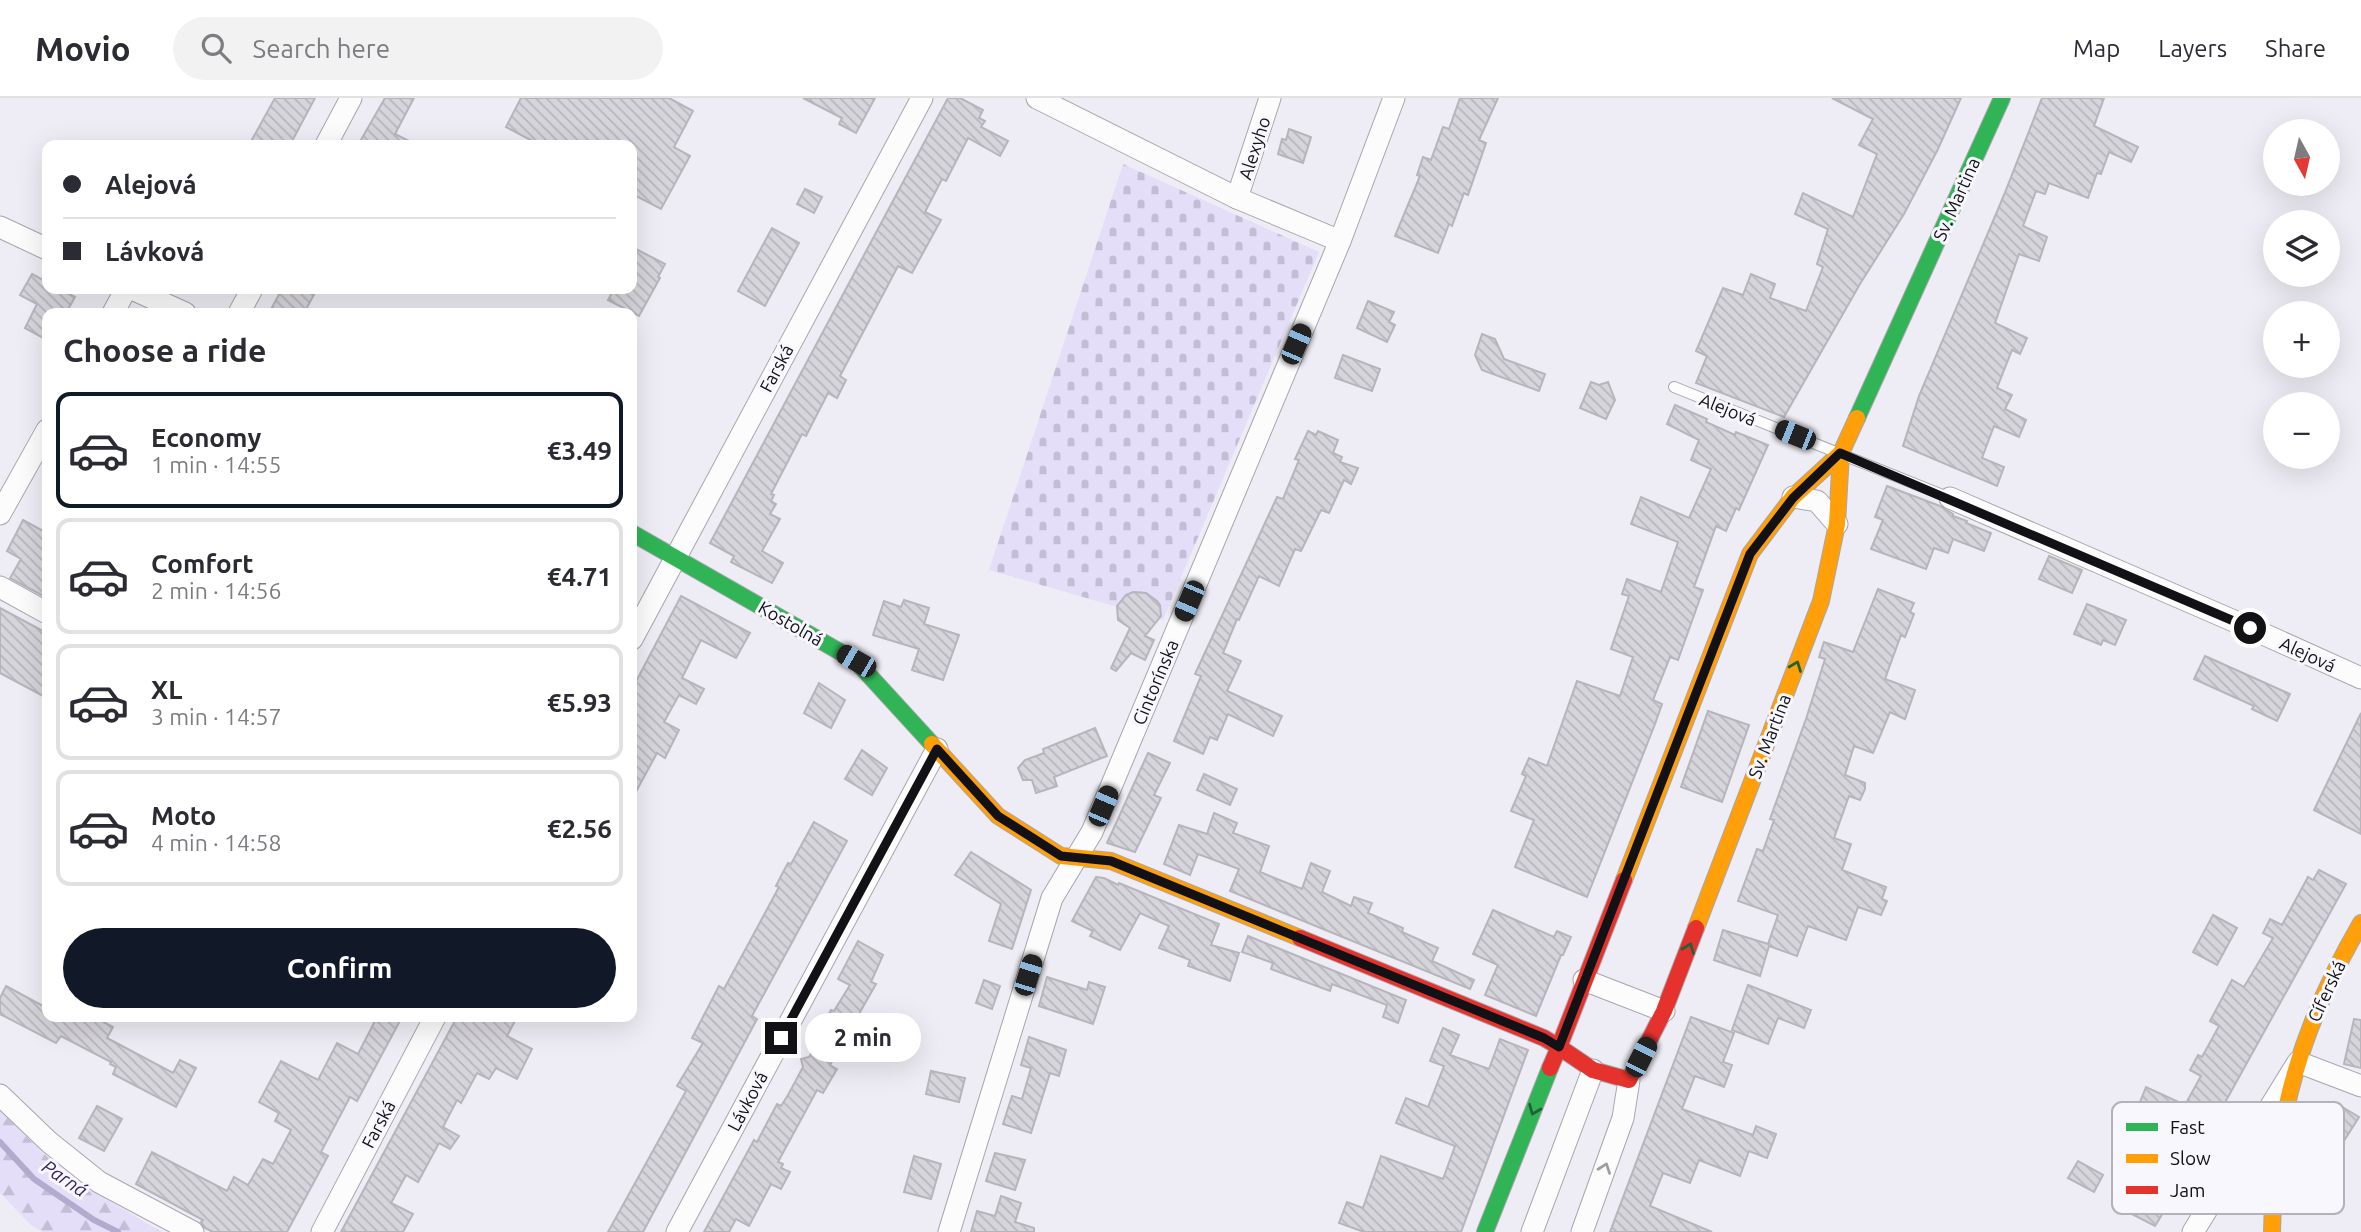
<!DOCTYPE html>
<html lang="en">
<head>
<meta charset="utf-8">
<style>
	body { margin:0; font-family:Ubuntu,sans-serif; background:#f2f2f3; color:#2b2b33; height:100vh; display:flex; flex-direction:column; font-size:26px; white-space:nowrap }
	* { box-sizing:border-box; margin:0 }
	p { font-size:23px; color:#7c7c81 }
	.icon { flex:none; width:38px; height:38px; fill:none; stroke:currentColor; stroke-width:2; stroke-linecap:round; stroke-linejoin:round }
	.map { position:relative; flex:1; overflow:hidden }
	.panel { position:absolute; left:42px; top:210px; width:595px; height:714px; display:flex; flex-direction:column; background:#fff; border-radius:14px; box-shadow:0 7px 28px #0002 }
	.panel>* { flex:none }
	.banner { position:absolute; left:42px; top:42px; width:595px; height:154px; border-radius:14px; box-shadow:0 7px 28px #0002; display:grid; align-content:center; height:154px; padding:0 21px; background:#fff }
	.needle { width:46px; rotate:172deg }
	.tools { position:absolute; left:2263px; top:21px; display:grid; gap:14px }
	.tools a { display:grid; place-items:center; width:77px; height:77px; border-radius:50%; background:#fff; box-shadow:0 7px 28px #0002; font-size:35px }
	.end { position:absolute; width:32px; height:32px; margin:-16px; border:9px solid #121116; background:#fff; box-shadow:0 0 0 4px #fff }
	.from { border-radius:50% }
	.bubble { position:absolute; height:49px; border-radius:24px; background:#fff; box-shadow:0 7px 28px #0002; font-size:23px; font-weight:700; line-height:49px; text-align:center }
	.car { position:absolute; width:21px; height:42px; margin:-21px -10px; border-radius:9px; box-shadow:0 0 5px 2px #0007; background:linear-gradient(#222 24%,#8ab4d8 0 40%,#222 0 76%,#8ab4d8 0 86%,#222 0) }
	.banner b { display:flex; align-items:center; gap:24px; height:66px; font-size:26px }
	.banner b+b { border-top:2px solid #e1e1e2 }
	.banner i { width:18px; height:18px; background:#2b2b33 }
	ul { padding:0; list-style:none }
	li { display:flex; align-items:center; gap:21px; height:116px; margin:0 14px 10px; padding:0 7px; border:4px solid #e1e1e2; border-radius:14px }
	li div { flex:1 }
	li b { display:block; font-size:26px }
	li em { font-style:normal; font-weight:700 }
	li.on { border-color:#111827 }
	li>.icon { width:63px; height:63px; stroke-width:1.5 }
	h2 { padding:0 21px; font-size:32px; line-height:84px }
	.action { display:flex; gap:14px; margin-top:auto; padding:14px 21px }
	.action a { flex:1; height:80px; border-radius:42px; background:#111827; color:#fff; font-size:28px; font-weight:700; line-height:80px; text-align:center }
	header { display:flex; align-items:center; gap:42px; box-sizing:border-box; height:98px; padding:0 35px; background:#fff; border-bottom:2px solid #e1e1e2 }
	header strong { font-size:33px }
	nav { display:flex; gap:38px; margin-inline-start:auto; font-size:24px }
	.search { width:490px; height:63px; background:#f2f2f3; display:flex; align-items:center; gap:18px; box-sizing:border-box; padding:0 24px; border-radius:38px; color:#7c7c81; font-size:26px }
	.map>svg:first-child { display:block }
	.forest { fill:url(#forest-firs) }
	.cemetery { fill:url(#cemetery-stones) }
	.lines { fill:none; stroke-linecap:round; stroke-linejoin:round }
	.stream { stroke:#b3abcd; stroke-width:6 }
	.building { fill:url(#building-back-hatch); stroke:#b6b5bb; stroke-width:2 }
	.lane-casing { stroke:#a8a6ac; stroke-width:12 }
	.street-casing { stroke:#a8a6ac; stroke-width:23 }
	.fast-casing { stroke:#a8a6ac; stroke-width:18 }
	.slow-casing { stroke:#a8a6ac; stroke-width:18 }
	.jam-casing { stroke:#a8a6ac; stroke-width:18 }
	.lane { stroke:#fcfcfd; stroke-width:10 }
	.street { stroke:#fcfcfd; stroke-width:21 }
	.fast { stroke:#30b455; stroke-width:16 }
	.slow { stroke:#ff9f0a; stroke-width:16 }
	.jam { stroke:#e5322d; stroke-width:16 }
	.oneway { stroke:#216236 }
	.oneway2 { stroke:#9e9ea1 }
	.route { stroke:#121116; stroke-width:9 }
	.labels { text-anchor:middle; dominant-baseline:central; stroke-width:6; stroke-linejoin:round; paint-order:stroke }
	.street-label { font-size:18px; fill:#121116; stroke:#f8f7fe }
	.water-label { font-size:19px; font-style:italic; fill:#37255d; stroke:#f8f7fe }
	.key { fill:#f8f7fe; stroke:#b3b2b8; stroke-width:2 }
	.key-label { font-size:19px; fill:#121116 }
</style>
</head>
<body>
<header>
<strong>Movio</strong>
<div class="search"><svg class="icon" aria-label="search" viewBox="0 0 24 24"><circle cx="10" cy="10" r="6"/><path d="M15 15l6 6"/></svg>Search here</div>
<nav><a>Map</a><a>Layers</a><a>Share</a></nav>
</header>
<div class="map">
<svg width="2361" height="1134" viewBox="0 0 2361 1134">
	<defs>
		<pattern id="forest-firs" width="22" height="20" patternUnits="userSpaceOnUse" patternTransform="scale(1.75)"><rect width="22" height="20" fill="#e4def9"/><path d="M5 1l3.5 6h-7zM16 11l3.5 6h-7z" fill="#c3bdd5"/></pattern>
		<pattern id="cemetery-stones" width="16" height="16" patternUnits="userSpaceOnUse" patternTransform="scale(1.75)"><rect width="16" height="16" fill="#e4def9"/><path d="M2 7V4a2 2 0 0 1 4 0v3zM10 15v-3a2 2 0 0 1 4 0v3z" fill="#c3bdd5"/></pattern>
		<pattern id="building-back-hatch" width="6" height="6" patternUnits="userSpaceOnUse" patternTransform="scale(1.75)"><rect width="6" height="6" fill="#d7d5dc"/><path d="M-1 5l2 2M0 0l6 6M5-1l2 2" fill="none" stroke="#b8b6bc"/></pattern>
	</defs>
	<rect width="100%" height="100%" fill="#eeecf4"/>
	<!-- forest -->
	<path class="forest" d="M0 1013 68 1079 162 1134H42L31 1127 0 1095Z"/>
	<!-- cemetery -->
	<path class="cemetery" d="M1123 66 1319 154 1163 522 989 472Z"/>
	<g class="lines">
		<!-- stream -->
		<path class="stream" d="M0 1044 34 1081 94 1122 118 1134"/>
	</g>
	<!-- building -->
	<g class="building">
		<path d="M275 0H315L290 47H249Z"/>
		<path d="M385 0H414L395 36 417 47H358Z"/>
		<path d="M521 0H669L693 13 674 49 690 58 661 111 632 96V47H540L506 29Z"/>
		<path d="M803 0H875L856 35 839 26 842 20Z"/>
		<path d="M948 0H960L983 12 979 20 985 23 981 29 1008 43 1000 58 968 40 946 83 942 81 925 114 941 122 912 175 898 168 840 278 846 282 837 300 828 295 806 338 802 336 771 396 774 397 771 403 776 406 770 416 780 421 762 453 783 465 772 485 731 464 734 458 710 445Z"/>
		<path d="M1460 0H1498L1479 42 1486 45 1468 97 1464 95 1452 128 1449 126 1438 155 1395 138 1420 78 1417 77 1423 59 1431 62 1443 29 1449 31Z"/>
		<path d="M1832 0H1961L1938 51 1904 116 1860 186 1784 319 1696 285 1707 258 1696 253 1723 190 1743 197 1751 176 1775 186 1770 200 1806 213 1823 169 1817 166 1828 131 1795 116 1803 95 1853 119 1877 56 1859 47 1873 21Z"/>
		<path d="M2042 0H2104L2094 28 2138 49 2131 64 2109 54 2101 76 2097 75 2088 100 2049 85 2045 96 2036 93 2023 128 2047 139 2039 163 2019 156 1995 225 2027 240 2020 256 2012 252 1997 290 2012 297 2005 311 2026 322 2019 339 1994 328 1982 360 2004 369 1997 388 1903 348 1919 298 2004 97Z"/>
		<path d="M1289 31 1311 39 1303 65 1278 56 1282 41 1286 42Z"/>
		<path d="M805 91 822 99 814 115 797 106Z"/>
		<path d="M772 130 799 145 765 208 738 193Z"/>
		<path d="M632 149 665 166 658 179 660 180 639 218 608 202 614 191H632Z"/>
		<path d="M32 176 47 184V191H59L75 199 66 215H47V242L25 230 37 206 20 197Z"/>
		<path d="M282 191H317L304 215H269Z"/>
		<path d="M1368 203 1394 214 1389 224 1395 227 1387 244 1357 230Z"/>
		<path d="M1482 236 1495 241 1504 261 1545 276 1539 293 1482 272 1475 257Z"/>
		<path d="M1343 257 1380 271 1372 293 1335 280Z"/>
		<path d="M1591 284 1599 287 1608 284 1615 302 1606 321 1580 310Z"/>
		<path d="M1675 307 1707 321 1706 324 1735 337 1736 334 1768 347 1739 412 1736 410 1726 433 1716 428 1694 489 1703 492 1678 562 1670 559 1653 602 1662 606 1655 626 1587 799 1515 769 1534 722 1511 713 1526 678 1522 676 1529 660 1547 668 1577 583 1620 598 1633 559 1611 551 1629 498 1622 496 1627 481 1661 494 1678 444 1631 426 1641 399 1689 420 1711 371 1691 362 1699 342 1667 326Z"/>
		<path d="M1308 333 1316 337 1318 333 1338 342 1333 355 1342 359 1340 364 1358 370 1351 386 1344 382 1329 415 1321 412 1301 453 1295 451 1279 488 1259 478 1239 522 1237 521 1223 555 1241 563 1227 593 1282 618 1273 638 1228 616 1217 642 1210 639 1203 656 1174 643 1201 578 1195 576 1277 399 1283 401 1299 362 1295 361Z"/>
		<path d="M1887 388 1940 408 1953 416V418L1967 423 1966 425 1991 435 1984 453 1953 441 1948 455 1934 450 1926 471 1871 451 1883 422 1875 419Z"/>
		<path d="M23 422 47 435V500L10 480 21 461 7 453Z"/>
		<path d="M2049 458 2082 472 2072 495 2039 481Z"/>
		<path d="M1878 491 1914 505 1910 514 1914 516 1905 539 1901 537 1885 581 1915 592 1905 621 1890 614 1873 655 1854 648 1845 677 1865 685V691L1860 702 1849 698 1834 740 1851 746 1842 772 1886 789 1882 801 1887 803 1881 817 1858 809 1846 842 1808 828 1797 858 1769 848 1760 878 1714 862 1723 832 1768 846 1778 817 1738 803 1757 751 1763 753 1774 722 1770 721 1806 621 1825 561 1819 559 1824 544 1853 554Z"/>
		<path d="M1133 494 1146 495 1157 503 1160 507 1161 518 1145 538 1154 542 1145 562 1131 555 1116 573 1111 570 1130 530 1118 522 1117 508 1126 497Z"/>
		<path d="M681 498 750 535 736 560 701 542 682 580 704 591 696 606 679 597 664 624 679 632 665 660 657 655 632 701V591Z"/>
		<path d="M904 502 929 510 924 526 959 537 943 582 912 572 919 551 873 537 884 503 901 509Z"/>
		<path d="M2087 506 2126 522 2115 547 2103 542 2101 547 2074 536Z"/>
		<path d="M0 510 47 535V600L0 575Z"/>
		<path d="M2205 558 2290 596 2277 623 2252 611 2254 608 2194 581Z"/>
		<path d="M819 585 845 602 831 630 804 615Z"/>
		<path d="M1708 613 1749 627 1722 704 1681 689Z"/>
		<path d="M2361 615V736L2314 712Z"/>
		<path d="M1095 630 1107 658 1054 679 1057 688 1036 695 1032 682H1023L1018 670 1025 662 1044 655 1043 651Z"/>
		<path d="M862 652 887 670 872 697 845 681Z"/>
		<path d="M1148 655 1170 665 1154 697 1161 700 1135 754 1107 745Z"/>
		<path d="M1204 676 1237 691 1230 707 1197 692Z"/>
		<path d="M1214 715 1237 725 1233 735 1269 748 1260 774 1302 791 1311 765 1330 773 1322 794 1351 808 1354 799 1372 805 1368 815 1403 830 1402 834 1438 850 1432 863 1474 882 1470 891 1230 793 1239 771 1198 756 1190 777 1164 766 1179 727 1207 736Z"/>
		<path d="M814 724 847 743 752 918 757 921 643 1134H608L686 993 677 988 703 945 692 940 719 888 724 891 779 789 776 788 781 778 788 765 791 766Z"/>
		<path d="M971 754 1031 792 1012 851 989 843 1001 806 955 777Z"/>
		<path d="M2319 772 2346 786 2171 1102 2155 1128 2126 1113 2151 1068 2148 1066 2157 1050 2164 1054 2181 1025 2140 1004 2146 989 2185 1007 2201 978 2190 972 2198 957 2202 959 2219 928 2210 923 2232 882 2244 889 2273 840 2263 835 2270 821 2282 827 2308 779 2313 782Z"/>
		<path d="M1096 779 1104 780 1118 787 1119 785 1219 826 1211 847 1239 855 1230 883 1188 868 1190 862 1159 850 1169 828 1140 815 1120 852 1090 838 1093 833 1072 823Z"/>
		<path d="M1493 812 1554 839 1557 833 1571 839 1563 857H1561L1536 918 1485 897 1498 867 1473 856Z"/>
		<path d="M2213 817 2237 830 2217 867 2193 854Z"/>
		<path d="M1248 838 1406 902 1398 925 1383 919 1387 907 1332 886 1330 893 1271 871 1273 865 1242 854Z"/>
		<path d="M858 843 883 857 871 884 876 886 830 967 837 971 823 995 817 992 778 1064 783 1066 781 1070 790 1074 781 1091 771 1086 749 1128 736 1121 729 1134H704L754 1042 757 1044 777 1006 781 1008 788 997 803 969 801 961 809 959 823 937 818 934 831 912 834 913 850 887 838 881Z"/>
		<path d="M1047 879 1087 892 1089 884 1105 889 1093 926 1039 908Z"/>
		<path d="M984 882 1000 888 992 911 976 905Z"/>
		<path d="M1748 887 1811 912 1804 930 1778 920 1768 946 1732 932Z"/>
		<path d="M6 888 47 910V919H94L113 929 107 940 173 975 180 962 196 970 176 1009 113 976 116 969 110 966 111 964 61 938 56 945 0 916V900Z"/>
		<path d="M377 919H402L357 1003 350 999 321 1054 328 1058 287 1134H213L205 1130 201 1124 203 1122 136 1086 152 1054 227 1093 234 1079 248 1087 263 1061 273 1066 291 1032 275 1023 279 1015 259 1004 281 963 318 982 337 945 358 956Z"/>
		<path d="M457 919H517L507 938 532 951 517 981 496 970 489 981 477 975 461 1005 457 1002 443 1029 459 1038 450 1051 439 1045 418 1084 406 1077 391 1105 413 1116 403 1134H341Z"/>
		<path d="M1691 919 1734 935 1723 964 1732 967 1724 989 1695 978 1682 1011 1753 1037 1756 1028 1776 1036 1767 1060 1749 1053 1740 1078 1699 1062 1690 1085 1663 1075 1650 1108 1712 1134H1610Z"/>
		<path d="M2354 921 2361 922V970L2344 966Z"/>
		<path d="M1443 930 1459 937 1450 957 1489 971 1500 941 1528 952 1461 1134H1364L1339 1125 1347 1104 1363 1110 1381 1058 1443 1081 1455 1048 1396 1025 1406 1000 1428 1009 1444 968 1430 963Z"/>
		<path d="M1029 939 1066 952 1059 978 1050 975 1031 1035 1003 1026 1012 998 1022 1001 1031 970 1021 967Z"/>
		<path d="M931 973 965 980 959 1004 926 996Z"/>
		<path d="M2334 1004 2359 1019 2335 1057 2319 1047 2331 1029 2328 1027 2331 1022 2325 1018Z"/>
		<path d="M97 1008 122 1021 104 1053 79 1040Z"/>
		<path d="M995 1055 1025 1062 1015 1092 986 1083Z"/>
		<path d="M914 1058 941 1066 931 1101 904 1094Z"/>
		<path d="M2078 1063 2103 1077 2094 1094 2068 1080Z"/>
		<path d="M1001 1098 1021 1105 1015 1124 1034 1130V1134H971L977 1113 995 1118Z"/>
	</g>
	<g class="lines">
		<defs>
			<path id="lane" d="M1674 289 1950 400"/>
			<g id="street">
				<path d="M1037 0 1237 100 1340 143"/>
				<path d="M326 47 351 0"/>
				<path d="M1237 100 1270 0"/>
				<path d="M0 129 47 151"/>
				<path d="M132 191 185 215"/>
				<path d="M113 215 126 191"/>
				<path d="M239 215 252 191"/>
				<path d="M1793 399 1817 403 1837 426"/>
				<path d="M1950 400 2250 530 2361 580"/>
				<path d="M0 416 47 332"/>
				<path d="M0 489 47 515"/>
				<path d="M632 541 922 0"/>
				<path d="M1584 882 1664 913"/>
				<path d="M0 997 49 1044 99 1084 193 1134"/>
				<path d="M322 1134 435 919"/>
				<path d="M677 1134 937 651"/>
				<path d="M949 1134 1052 800 1092 734 1340 143 1394 0"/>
				<path d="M1532 1134 1593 972"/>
				<path d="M1582 1134 1623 1020 1629 982"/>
				<path d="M2193 1134 2298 964 2361 988"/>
			</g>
			<g id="fast">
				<path d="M1857 320 2002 0"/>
				<path d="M632 435 856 563 932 646"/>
				<path d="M1485 1134 1550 970"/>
			</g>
			<g id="slow">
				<path d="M932 646 998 718 1061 758 1111 763 1300 840"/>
				<path d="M1624 782 1750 456 1793 399 1841 355"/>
				<path d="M1696 830 1821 503 1837 426 1841 355 1857 320"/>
				<path d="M2272 1134C2274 1018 2303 925 2361 825"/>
			</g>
			<g id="jam">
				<path d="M1624 782 1559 949 1593 972 1629 982 1664 913 1696 830"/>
				<path d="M1300 840 1544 940 1559 949 1550 970"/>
			</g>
		</defs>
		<!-- lane casing -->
		<use href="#lane" class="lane-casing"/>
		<!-- street casing -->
		<use href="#street" class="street-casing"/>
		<!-- fast casing -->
		<use href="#fast" class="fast-casing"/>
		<!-- slow casing -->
		<use href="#slow" class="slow-casing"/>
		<!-- jam casing -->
		<use href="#jam" class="jam-casing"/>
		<!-- lane -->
		<use href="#lane" class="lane"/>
		<!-- street -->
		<use href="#street" class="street"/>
		<!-- fast -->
		<use href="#fast" class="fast"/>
		<!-- slow -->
		<use href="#slow" class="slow"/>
		<!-- jam -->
		<use href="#jam" class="jam"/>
	</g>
	<!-- one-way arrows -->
	<defs><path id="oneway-chevron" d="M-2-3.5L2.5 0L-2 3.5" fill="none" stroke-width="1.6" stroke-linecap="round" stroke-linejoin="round" transform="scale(1.75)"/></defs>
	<g class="oneway">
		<use href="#oneway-chevron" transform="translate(1796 568) rotate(-69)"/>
		<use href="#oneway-chevron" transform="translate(1689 850) rotate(-69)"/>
		<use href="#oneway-chevron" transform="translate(1534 1012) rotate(112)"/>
	</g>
	<use class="oneway2" href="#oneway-chevron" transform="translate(1605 1070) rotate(-70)"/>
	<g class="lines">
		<!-- route -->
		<path class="route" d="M781 940 937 651 998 718 1061 758 1111 763 1544 940 1559 949 1750 456 1793 400 1840 355 2250 530"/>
	</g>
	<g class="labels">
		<!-- street labels -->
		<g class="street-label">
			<text transform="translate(1254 50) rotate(-72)">Alexyho</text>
			<text transform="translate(1956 101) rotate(-66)">Sv. Martina</text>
			<text transform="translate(776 270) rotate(-62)">Farská</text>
			<text transform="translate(1728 311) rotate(22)">Alejová</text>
			<text transform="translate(791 525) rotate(30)">Kostolná</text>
			<text transform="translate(2308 556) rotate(25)">Alejová</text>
			<text transform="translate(1155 584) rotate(-67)">Cintorínska</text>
			<text transform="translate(1769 638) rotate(-69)">Sv. Martina</text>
			<text transform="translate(2326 893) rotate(-65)">Cíferská</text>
			<text transform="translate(747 1003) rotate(-62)">Lávková</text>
			<text transform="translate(378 1026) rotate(-62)">Farská</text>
		</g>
		<!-- water labels -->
		<g class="water-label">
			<text transform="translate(65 1080) rotate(34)">Parná</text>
		</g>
	</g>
	<!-- legend -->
	<rect x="2112" y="1004" width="232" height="112" rx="10" class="key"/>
	<rect x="2126" y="1025" width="32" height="8" fill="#30b455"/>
	<rect x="2126" y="1056" width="32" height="9" fill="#ff9f0a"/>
	<rect x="2126" y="1088" width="32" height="8" fill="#e5322d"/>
	<g class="key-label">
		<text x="2170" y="1036">Fast</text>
		<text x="2170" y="1067">Slow</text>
		<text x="2170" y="1099">Jam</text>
	</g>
</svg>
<div class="tools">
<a><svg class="needle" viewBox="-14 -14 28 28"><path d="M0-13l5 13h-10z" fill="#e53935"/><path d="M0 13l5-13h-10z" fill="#7c7c81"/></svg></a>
<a><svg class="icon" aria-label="layers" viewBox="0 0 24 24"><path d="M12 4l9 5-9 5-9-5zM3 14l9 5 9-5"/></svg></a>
<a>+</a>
<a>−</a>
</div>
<i class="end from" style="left:2250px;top:530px"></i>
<i class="end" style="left:781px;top:940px"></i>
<div class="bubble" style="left:805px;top:915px;width:116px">2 min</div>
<i class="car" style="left:1296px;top:246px;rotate:23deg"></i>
<i class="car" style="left:1795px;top:337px;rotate:292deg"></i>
<i class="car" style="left:1189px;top:503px;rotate:203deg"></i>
<i class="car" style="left:856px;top:563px;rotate:300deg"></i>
<i class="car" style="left:1103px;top:708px;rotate:23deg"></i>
<i class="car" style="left:1028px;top:877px;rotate:17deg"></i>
<i class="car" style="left:1641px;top:959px;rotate:27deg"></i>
<div class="banner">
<b><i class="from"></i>Alejová</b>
<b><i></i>Lávková</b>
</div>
<section class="panel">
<h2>Choose a ride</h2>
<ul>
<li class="on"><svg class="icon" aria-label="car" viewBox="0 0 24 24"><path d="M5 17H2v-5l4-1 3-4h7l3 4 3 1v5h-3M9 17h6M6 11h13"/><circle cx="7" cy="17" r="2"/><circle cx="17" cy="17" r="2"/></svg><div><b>Economy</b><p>1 min · 14:55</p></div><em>€3.49</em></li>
<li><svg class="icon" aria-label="car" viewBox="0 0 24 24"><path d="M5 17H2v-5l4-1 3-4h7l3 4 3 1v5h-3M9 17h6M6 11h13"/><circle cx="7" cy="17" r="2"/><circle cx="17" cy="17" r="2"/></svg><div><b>Comfort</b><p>2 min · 14:56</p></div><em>€4.71</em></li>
<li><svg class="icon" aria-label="car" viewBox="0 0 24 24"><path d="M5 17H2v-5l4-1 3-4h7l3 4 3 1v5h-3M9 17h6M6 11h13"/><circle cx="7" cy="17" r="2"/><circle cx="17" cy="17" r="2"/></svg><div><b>XL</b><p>3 min · 14:57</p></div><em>€5.93</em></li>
<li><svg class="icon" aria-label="car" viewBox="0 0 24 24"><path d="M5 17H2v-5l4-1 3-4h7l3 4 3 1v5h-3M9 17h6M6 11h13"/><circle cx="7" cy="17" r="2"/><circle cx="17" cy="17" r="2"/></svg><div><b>Moto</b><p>4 min · 14:58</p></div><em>€2.56</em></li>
</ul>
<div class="action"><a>Confirm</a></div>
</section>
</div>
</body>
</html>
